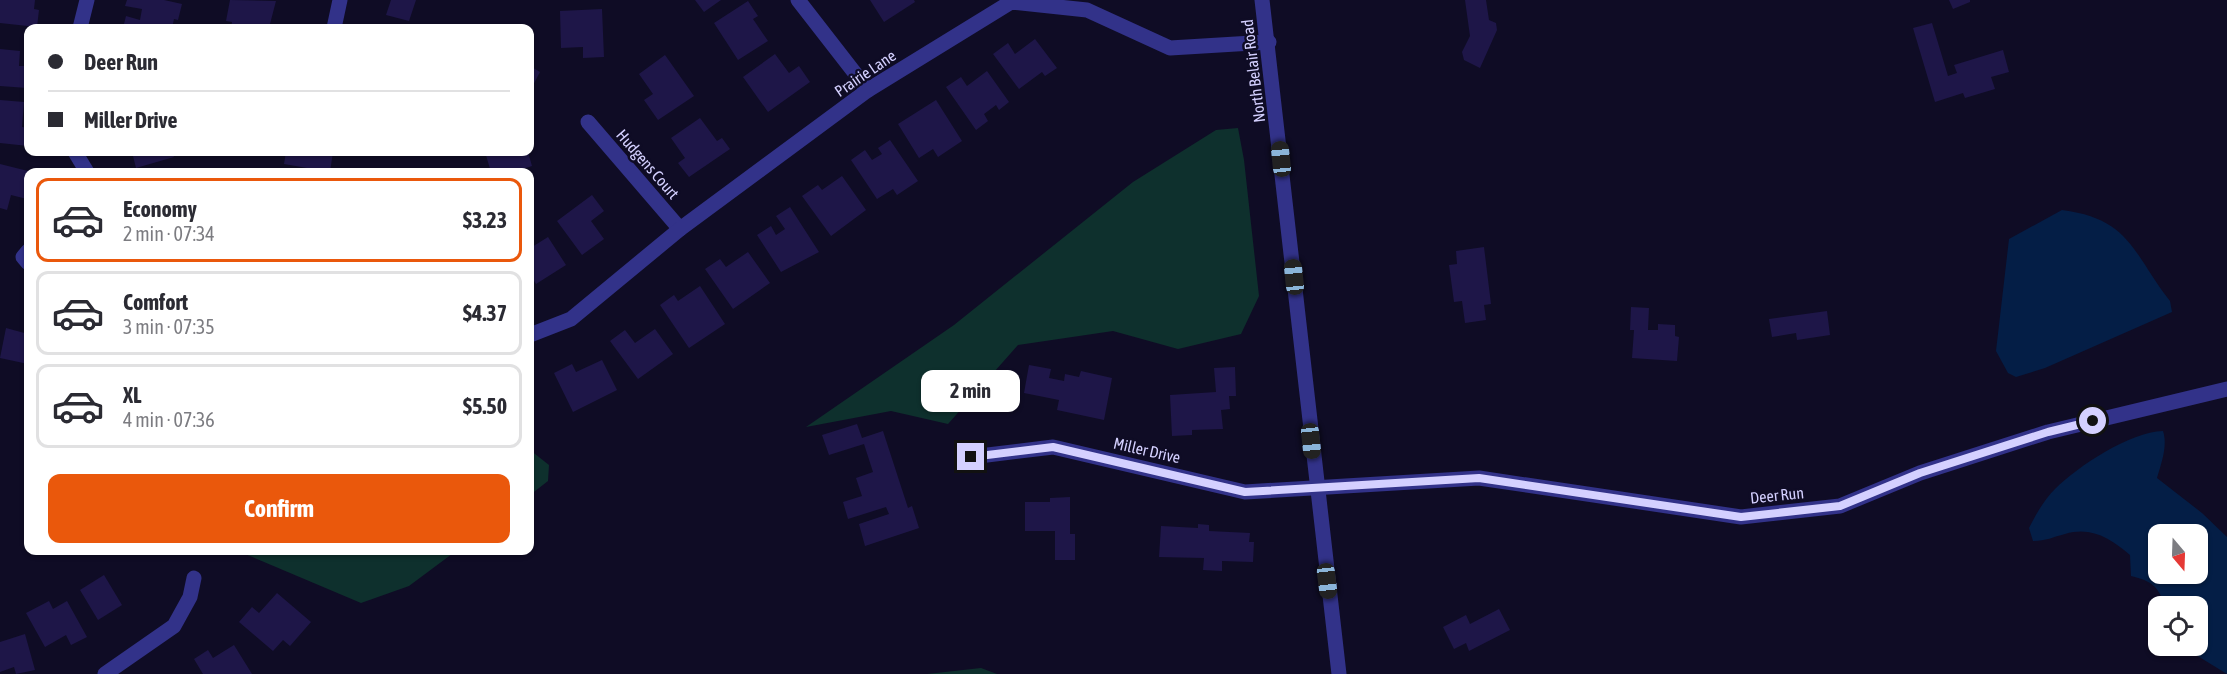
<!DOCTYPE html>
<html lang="en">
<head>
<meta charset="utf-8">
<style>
	body { margin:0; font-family:"Asap Condensed",sans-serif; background:#f2f2f3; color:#2b2b33; height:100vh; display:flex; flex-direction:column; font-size:22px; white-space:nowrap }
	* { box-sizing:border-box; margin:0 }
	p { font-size:20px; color:#7c7c81 }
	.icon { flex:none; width:33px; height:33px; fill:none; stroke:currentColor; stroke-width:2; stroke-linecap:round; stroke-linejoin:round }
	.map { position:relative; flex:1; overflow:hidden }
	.drawer { position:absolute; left:24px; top:168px; width:510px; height:387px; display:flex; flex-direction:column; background:#fff; border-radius:12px; box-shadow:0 2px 4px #0004 }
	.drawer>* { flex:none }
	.hud { position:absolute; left:24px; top:24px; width:510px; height:132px; border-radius:12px; box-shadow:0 2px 4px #0004; display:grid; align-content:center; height:132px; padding:0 24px; background:#fff }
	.needle { width:39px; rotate:161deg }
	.buttons { position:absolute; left:2148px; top:524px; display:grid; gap:12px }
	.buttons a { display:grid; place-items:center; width:60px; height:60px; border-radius:12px; background:#fff; box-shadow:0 2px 4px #0004; font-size:30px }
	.end { position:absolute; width:27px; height:27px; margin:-14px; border:8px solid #d4d0ff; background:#111; box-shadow:0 0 0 3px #111 }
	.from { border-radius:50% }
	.bubble { position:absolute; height:42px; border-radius:12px; background:#fff; box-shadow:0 2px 4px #0004; font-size:20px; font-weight:700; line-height:42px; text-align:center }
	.car { position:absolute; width:18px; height:36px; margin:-18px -9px; border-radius:8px; box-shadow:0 0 4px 2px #0007; background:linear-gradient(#222 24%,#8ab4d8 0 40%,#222 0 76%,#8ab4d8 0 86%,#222 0) }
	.hud b { display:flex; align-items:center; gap:21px; height:57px; font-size:22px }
	.hud b+b { border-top:2px solid #e1e1e2 }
	.hud i { width:15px; height:15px; background:#2b2b33 }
	ul { padding:10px 0 0; list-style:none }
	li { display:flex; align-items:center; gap:18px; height:84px; margin:0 12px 9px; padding:0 12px; border:3px solid #e1e1e2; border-radius:12px }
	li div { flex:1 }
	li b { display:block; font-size:22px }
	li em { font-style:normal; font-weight:700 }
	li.on { border-color:#ea580c }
	li>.icon { width:54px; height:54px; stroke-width:1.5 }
	.primary-button { display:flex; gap:12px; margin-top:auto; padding:12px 24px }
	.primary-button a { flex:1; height:69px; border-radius:12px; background:#ea580c; color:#fff; font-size:24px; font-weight:700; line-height:69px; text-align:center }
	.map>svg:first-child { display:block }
	.green { fill:#0e302d }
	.water { fill:#041e46; fill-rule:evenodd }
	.building { fill:#1e1648 }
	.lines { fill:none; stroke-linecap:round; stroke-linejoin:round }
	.minor { stroke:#323289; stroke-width:15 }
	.tertiary { stroke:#323289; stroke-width:15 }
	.route { stroke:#d4d0ff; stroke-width:8 }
	.labels { text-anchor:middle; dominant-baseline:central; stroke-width:5; stroke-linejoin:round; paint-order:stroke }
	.street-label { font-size:16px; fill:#d4d0ff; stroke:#0f0c25 }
</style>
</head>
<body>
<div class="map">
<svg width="2227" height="674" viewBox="0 0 2227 674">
	<rect width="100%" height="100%" fill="#0f0c25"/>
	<!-- green -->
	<g class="green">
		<path d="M1238 128 1244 160 1259 296 1241 334 1178 349 1113 331 1018 345 948 424 891 411 806 427 954 325 1133 182 1216 130Z"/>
		<path d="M530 450 549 465 548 481 530 495Z"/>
		<path d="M238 551H456L409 586 361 603Z"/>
		<path d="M981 668 997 674H927Z"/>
	</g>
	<!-- water -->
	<g class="water">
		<path d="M2062 210C2131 219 2133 254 2170 301L2172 312 2045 368 2016 377 2008 373 1996 351 2009 239Z"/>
		<path d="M2163 431C2168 446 2161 464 2157 478L2202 513 2227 537V674L2196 655 2190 645H2198V606H2165C2158 586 2152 581 2131 576L2130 555C2111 539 2092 526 2065 534 2053 537 2046 541 2033 541L2029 528C2036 514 2044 500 2055 489 2078 466 2130 432 2163 431ZM2158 534H2198V573H2158Z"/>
	</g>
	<!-- building -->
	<g class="building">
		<path d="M0 0H35L34 9 39 10 37 27 0 23Z"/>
		<path d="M127 0H164L182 4 178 20 174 19 172 28H123L126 16 140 20 142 9 125 6Z"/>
		<path d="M230 0 276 1 270 24 286 28H231L232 22 226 21Z"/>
		<path d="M391 0H416L409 21 386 15Z"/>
		<path d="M695 0H721L704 12Z"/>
		<path d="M870 0H914L915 2 884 22Z"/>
		<path d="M1465 0H1486L1489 20 1496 23 1497 30 1480 68 1464 60 1462 52 1470 36Z"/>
		<path d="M1949 0H1970V2L1953 9Z"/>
		<path d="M748 1 758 16 753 19 768 41 738 60 714 23Z"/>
		<path d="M602 9 604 57 583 58V47L561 48 560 11Z"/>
		<path d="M1932 23 1948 76 1957 73 1954 65 2003 50 2009 72 1991 77 1995 89 1965 98 1963 93 1935 102 1913 28Z"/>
		<path d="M1035 39 1057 68 1045 76 1042 72 1019 89 993 54 1008 43 1015 54Z"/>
		<path d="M0 49 20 51 19 66H28L27 88 0 86Z"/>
		<path d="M775 54 789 73 799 66 810 82 768 112 743 77Z"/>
		<path d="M665 55 694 96 658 120 644 100 653 94 639 74Z"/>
		<path d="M530 66 540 72 531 89 530 88Z"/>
		<path d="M987 71 1009 102 999 110 996 105 984 114 988 121 976 130 946 87 961 77 967 86Z"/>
		<path d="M0 100 24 102 22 127 28 128V146L0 143Z"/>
		<path d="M936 100 962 141 938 157 933 149 919 158 898 124Z"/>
		<path d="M700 118 717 141 722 138 730 149 689 177 678 163 685 158 671 138Z"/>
		<path d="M890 140 918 181 897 195 893 189 877 199 851 160 865 150 872 160 882 154 878 148Z"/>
		<path d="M132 152H172L174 157 136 168Z"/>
		<path d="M286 152H333L330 172 284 164Z"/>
		<path d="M485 152H528L532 166 513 172H491Z"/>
		<path d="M0 164 28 171 27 199 11 195 7 210 0 208Z"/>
		<path d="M842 176 866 210 831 236 802 196 818 185 822 190Z"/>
		<path d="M592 195 604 211 591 221 604 239 582 255 557 221Z"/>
		<path d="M790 207 819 252 781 272 757 235 771 226 776 235 785 229 776 216Z"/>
		<path d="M548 237 566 265 536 284 530 274V243L532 247Z"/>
		<path d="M1484 247 1491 304 1484 305 1486 320 1465 323 1462 301 1454 302 1449 265 1457 264 1456 251Z"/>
		<path d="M748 252 770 283 733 309 705 269 720 259 726 267Z"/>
		<path d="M700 286 725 324 689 348 660 305 674 295 678 301Z"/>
		<path d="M1631 307 1649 308 1648 330H1658V324L1675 325V336L1679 337 1677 361 1632 358 1634 330H1630Z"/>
		<path d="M1827 311 1830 335 1797 340 1796 333 1772 337 1769 319Z"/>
		<path d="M6 328 28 334V364L0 358Z"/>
		<path d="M655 329 673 354 638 379 610 341 625 330 635 343Z"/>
		<path d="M602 360 617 390 573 412 554 373 572 364 576 372Z"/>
		<path d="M1029 365 1051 369 1049 378 1064 381 1065 374 1079 377 1081 371 1112 378 1104 420 1057 410 1059 400 1024 393Z"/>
		<path d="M1235 367 1236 396H1229L1230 409 1221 410 1223 429 1192 430V435L1172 436 1170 395 1216 392 1214 368Z"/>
		<path d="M857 424 862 438 883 431 908 508 912 506 919 528 865 546 859 524 889 514 886 507 848 519 843 502 862 496 856 478 873 472 864 444 829 455 822 435Z"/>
		<path d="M1070 497V534H1075V560H1055V531H1025V502H1050V498Z"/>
		<path d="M1198 524 1209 525V531L1250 533 1249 542H1254L1253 562 1222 561V571L1203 570 1204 558 1159 557 1161 526 1198 528Z"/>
		<path d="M104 575 122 605 98 620 80 590Z"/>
		<path d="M277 593 311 622 290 646 283 640 273 651 239 622 252 607 259 613Z"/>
		<path d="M49 601 53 609 67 601 87 637 71 645 66 635 45 647 26 613Z"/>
		<path d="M1499 609 1510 630 1469 651 1466 643 1454 649 1443 627 1466 615 1470 624Z"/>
		<path d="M25 634 35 670 16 674 14 667 0 672V642Z"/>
		<path d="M234 645 252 674H203L194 659 208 650 213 658Z"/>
	</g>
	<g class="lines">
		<!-- minor -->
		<g class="minor">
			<path d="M798 0 868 90"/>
			<path d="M80 28 87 0"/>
			<path d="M334 28 340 0"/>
			<path d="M588 122 680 229"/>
			<path d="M75 152 87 172"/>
			<path d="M28 251 23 257 28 263"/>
			<path d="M530 335 571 319 680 229 868 90 1011 2 1087 10 1170 48 1269 42"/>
			<path d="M971 457 1053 447 1245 492 1479 478 1741 517 1840 506 1920 473 2048 432 2227 389"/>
			<path d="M105 674 174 626 190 597 194 578"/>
		</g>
		<!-- tertiary -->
		<path class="tertiary" d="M1262 0 1339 674"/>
	</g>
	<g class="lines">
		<!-- route -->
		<path class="route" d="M971 457 1053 447 1245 492 1479 478 1741 517 1840 506 1920 473 2048 432 2093 421"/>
	</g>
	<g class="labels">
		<!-- street labels -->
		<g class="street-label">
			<text transform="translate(1253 71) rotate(-97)">North Belair Road</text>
			<text transform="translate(865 73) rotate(-34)">Prairie Lane</text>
			<text transform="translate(648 164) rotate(49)">Hudgens Court</text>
			<text transform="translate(1147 450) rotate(13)">Miller Drive</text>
			<text transform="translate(1777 495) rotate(-6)">Deer Run</text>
		</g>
	</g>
</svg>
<div class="buttons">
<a><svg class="needle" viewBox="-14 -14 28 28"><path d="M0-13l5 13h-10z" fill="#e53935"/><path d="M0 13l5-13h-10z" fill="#7c7c81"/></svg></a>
<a><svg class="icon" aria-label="locate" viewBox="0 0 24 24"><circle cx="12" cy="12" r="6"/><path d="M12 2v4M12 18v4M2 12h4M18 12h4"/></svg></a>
</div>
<i class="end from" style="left:2093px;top:421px"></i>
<i class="end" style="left:971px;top:457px"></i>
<div class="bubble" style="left:921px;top:370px;width:99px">2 min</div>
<i class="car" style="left:1281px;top:159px;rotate:354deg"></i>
<i class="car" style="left:1294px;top:277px;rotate:354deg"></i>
<i class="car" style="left:1311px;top:441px;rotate:174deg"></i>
<i class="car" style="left:1327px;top:581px;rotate:173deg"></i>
<div class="hud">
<b><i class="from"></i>Deer Run</b>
<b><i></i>Miller Drive</b>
</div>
<section class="drawer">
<ul>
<li class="on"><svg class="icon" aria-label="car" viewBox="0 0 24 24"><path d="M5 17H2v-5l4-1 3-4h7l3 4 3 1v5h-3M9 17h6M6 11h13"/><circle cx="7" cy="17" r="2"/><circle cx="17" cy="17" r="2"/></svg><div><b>Economy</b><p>2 min · 07:34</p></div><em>$3.23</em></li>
<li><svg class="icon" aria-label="car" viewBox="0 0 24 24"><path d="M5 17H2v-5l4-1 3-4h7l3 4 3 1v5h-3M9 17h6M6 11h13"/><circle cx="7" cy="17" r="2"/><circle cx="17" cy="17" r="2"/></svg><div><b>Comfort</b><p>3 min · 07:35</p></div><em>$4.37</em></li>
<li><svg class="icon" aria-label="car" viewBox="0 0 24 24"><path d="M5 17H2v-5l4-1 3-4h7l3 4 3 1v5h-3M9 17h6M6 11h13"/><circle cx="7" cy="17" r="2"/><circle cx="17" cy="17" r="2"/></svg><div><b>XL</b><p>4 min · 07:36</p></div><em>$5.50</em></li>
</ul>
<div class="primary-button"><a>Confirm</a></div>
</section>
</div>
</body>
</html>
